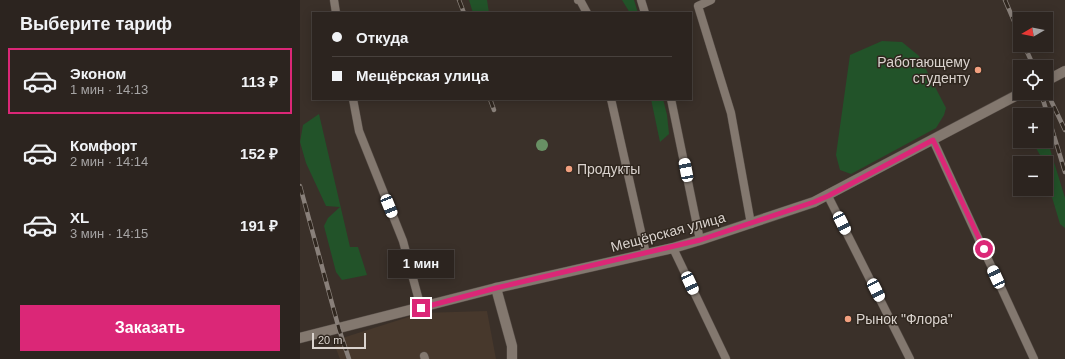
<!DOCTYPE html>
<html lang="ru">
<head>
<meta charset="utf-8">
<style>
	body { margin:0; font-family:Arial,sans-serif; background:#342c28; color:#f1f3f6; height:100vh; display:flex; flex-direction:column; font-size:15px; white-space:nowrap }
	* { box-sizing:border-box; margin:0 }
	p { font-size:13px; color:#a6a4a4 }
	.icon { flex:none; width:22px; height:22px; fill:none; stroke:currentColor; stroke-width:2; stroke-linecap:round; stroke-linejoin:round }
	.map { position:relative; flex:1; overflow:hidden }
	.side { display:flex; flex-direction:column; background:#2c241f; width:300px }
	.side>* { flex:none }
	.top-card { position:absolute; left:12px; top:12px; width:380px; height:88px; border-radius:0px; box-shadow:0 2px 10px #0003,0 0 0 1px #48413d; display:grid; align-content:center; height:88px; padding:0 20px; background:#2c241f }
	.needle { width:26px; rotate:260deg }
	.fabs { position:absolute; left:713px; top:12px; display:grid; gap:8px }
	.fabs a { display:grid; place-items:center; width:40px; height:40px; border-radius:0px; background:#2c241f; box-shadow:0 2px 10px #0003,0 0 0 1px #48413d; font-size:20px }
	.scale { position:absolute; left:12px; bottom:10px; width:54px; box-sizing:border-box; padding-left:4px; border:2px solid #dad3ce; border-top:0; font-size:11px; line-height:14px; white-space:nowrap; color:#dad3ce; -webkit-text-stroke:3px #30271f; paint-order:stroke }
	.end { position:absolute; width:18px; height:18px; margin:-9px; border:5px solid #db2777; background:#fff; box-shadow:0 0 0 2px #fff }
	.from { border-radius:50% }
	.bubble { position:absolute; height:28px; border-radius:0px; background:#2c241f; box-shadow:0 2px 10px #0003,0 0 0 1px #48413d; font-size:13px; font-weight:600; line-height:28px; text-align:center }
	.car { position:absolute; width:12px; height:24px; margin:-12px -6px; border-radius:5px; box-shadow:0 0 3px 1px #0007; background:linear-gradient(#fff 24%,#345 0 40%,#fff 0 76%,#345 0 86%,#fff 0) }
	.top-card b { display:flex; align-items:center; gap:14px; height:38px; font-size:15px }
	.top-card b+b { border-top:1px solid #48413d }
	.top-card i { width:10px; height:10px; background:#f1f3f6 }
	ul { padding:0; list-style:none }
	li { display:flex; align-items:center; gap:12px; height:66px; margin:0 8px 6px; padding:0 12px; border:2px solid transparent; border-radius:0px }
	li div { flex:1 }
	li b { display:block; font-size:15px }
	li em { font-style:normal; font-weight:600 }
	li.on { border-color:#db2777 }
	li>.icon { width:36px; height:36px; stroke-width:1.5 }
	h2 { padding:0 20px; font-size:18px; line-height:48px }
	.action { display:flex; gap:8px; margin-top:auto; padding:8px 20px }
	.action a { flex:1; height:46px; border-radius:0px; background:#db2777; color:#fff; font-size:16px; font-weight:600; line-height:46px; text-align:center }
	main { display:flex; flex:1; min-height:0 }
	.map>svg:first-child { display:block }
	.built { fill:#47382c }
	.green { fill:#225329 }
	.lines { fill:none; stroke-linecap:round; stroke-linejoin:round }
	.lane-casing { stroke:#554c46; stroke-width:9 }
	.street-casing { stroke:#554c46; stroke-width:11 }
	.secondary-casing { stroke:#554c46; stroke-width:11 }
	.lane { stroke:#83786f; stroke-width:8 }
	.street { stroke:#83786f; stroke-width:10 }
	.secondary { stroke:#83786f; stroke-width:10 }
	.rail-casing { stroke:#89807a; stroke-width:4.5 }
	.rail { stroke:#30271f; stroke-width:3; stroke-dasharray:9; stroke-linecap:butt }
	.tree { fill:#689064 }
	.route { stroke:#db2777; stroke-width:5 }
	.poi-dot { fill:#f2a07f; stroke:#30271f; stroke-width:1.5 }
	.labels { text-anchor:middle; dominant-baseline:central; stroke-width:3; stroke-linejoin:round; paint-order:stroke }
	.poi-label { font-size:14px; fill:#dad3ce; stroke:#30271f; text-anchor:start }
	.street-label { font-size:14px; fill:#dad3ce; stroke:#30271f }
</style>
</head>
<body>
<main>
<section class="side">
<h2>Выберите тариф</h2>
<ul>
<li class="on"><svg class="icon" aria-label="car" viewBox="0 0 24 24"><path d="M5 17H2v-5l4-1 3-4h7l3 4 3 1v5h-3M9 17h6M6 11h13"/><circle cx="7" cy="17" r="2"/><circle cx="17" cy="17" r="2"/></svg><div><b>Эконом</b><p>1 мин · 14:13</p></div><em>113 ₽</em></li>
<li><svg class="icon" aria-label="car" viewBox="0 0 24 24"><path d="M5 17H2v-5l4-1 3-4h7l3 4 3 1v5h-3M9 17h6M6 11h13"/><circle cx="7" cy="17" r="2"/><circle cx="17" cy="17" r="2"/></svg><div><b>Комфорт</b><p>2 мин · 14:14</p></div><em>152 ₽</em></li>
<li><svg class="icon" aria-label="car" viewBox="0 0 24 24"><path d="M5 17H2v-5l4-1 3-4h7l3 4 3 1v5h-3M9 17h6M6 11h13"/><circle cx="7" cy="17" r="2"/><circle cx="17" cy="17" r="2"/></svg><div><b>XL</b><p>3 мин · 14:15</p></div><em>191 ₽</em></li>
</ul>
<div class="action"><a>Заказать</a></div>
</section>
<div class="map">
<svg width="765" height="359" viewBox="0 0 765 359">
	<rect width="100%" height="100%" fill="#3a3029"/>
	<!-- built -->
	<path class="built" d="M187 311 196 359H40L33 341 121 313Z"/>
	<!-- green -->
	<g class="green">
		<path d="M169 0H187L189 13H173Z"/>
		<path d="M322 0H334L338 13H330Z"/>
		<path d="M582 41 602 42 619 56 646 108 644 115 636 128 551 174 540 170 536 155 550 55Z"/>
		<path d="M351 99H363L367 115 369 134 360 142Z"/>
		<path d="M19 114 50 247H58L67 275 42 280 36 272 24 226 28 218 40 207 26 206 6 163 0 142 3 125Z"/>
		<path d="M746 136 765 198V228L760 224 746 177V163H742L740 155 732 141H746Z"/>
	</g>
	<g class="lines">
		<defs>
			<g id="lane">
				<path d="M34 0 36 13"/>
				<path d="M278 0H280L287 13"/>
				<path d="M341 0 345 13"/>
				<path d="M411 0 398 6 431 113 451 224"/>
				<path d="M53 99 59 131 103 241 121 308"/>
				<path d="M311 99 346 254"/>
				<path d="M371 99 400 240"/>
				<path d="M633 140 734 359"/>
				<path d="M528 196 610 359"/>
				<path d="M373 248 426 359"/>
				<path d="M124 356 125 359"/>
			</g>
			<path id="street" d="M196 288 212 346V359"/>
			<g id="secondary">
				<path d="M746 81 765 71"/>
				<path d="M0 338 196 288 373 248 400 240 514 202 721 93"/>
			</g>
		</defs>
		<!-- lane casing -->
		<use href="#lane" class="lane-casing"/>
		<!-- street casing -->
		<use href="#street" class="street-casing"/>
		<!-- secondary casing -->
		<use href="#secondary" class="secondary-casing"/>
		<!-- lane -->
		<use href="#lane" class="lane"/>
		<!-- street -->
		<use href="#street" class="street"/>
		<!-- secondary -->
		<use href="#secondary" class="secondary"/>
		<defs>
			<g id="rail">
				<path d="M159 0 164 13"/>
				<path d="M705 0 720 35"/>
				<path d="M724 45 734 67"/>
				<path d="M746 90 765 130"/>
				<path d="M741 93 765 172"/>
				<path d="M190 99 194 110"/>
				<path d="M0 186 39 329 49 359"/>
			</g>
		</defs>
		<!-- rail casing -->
		<use href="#rail" class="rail-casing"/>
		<!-- rail -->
		<use href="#rail" class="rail"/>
	</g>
	<!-- trees -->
	<circle class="tree" cx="242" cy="145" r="6"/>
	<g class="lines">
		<!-- route -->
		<path class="route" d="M121 308 196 288 400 240 514 202 528 196 633 140 684 249"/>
	</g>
	<!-- markers -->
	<g class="poi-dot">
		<circle cx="678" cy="70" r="4"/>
		<circle cx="269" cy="169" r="4"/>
		<circle cx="548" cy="319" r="4"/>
	</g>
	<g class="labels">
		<!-- poi labels -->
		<g class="poi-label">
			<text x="670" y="62" text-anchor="end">Работающему<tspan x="670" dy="16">студенту</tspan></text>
			<text x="277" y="169">Продукты</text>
			<text x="556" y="319">Рынок "Флора"</text>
		</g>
		<!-- street labels -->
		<g class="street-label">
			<text transform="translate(368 232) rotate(-15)">Мещёрская улица</text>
		</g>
	</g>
</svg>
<div class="fabs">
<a><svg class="needle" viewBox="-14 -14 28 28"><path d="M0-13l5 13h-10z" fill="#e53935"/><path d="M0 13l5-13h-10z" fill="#a6a4a4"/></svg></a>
<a><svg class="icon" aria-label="locate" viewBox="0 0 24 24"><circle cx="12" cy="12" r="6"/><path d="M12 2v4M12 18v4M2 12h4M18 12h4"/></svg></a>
<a>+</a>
<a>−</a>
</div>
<div class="scale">20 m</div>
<i class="end from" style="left:684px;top:249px"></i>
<i class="end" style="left:121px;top:308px"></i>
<div class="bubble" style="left:88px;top:250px;width:66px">1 мин</div>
<i class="car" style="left:386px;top:170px;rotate:349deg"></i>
<i class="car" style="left:89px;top:206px;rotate:158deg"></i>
<i class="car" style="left:542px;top:223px;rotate:153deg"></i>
<i class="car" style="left:696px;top:277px;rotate:335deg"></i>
<i class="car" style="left:390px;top:283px;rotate:155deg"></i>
<i class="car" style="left:576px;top:290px;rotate:153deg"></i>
<div class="top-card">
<b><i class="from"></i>Откуда</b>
<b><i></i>Мещёрская улица</b>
</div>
</div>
</main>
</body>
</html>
